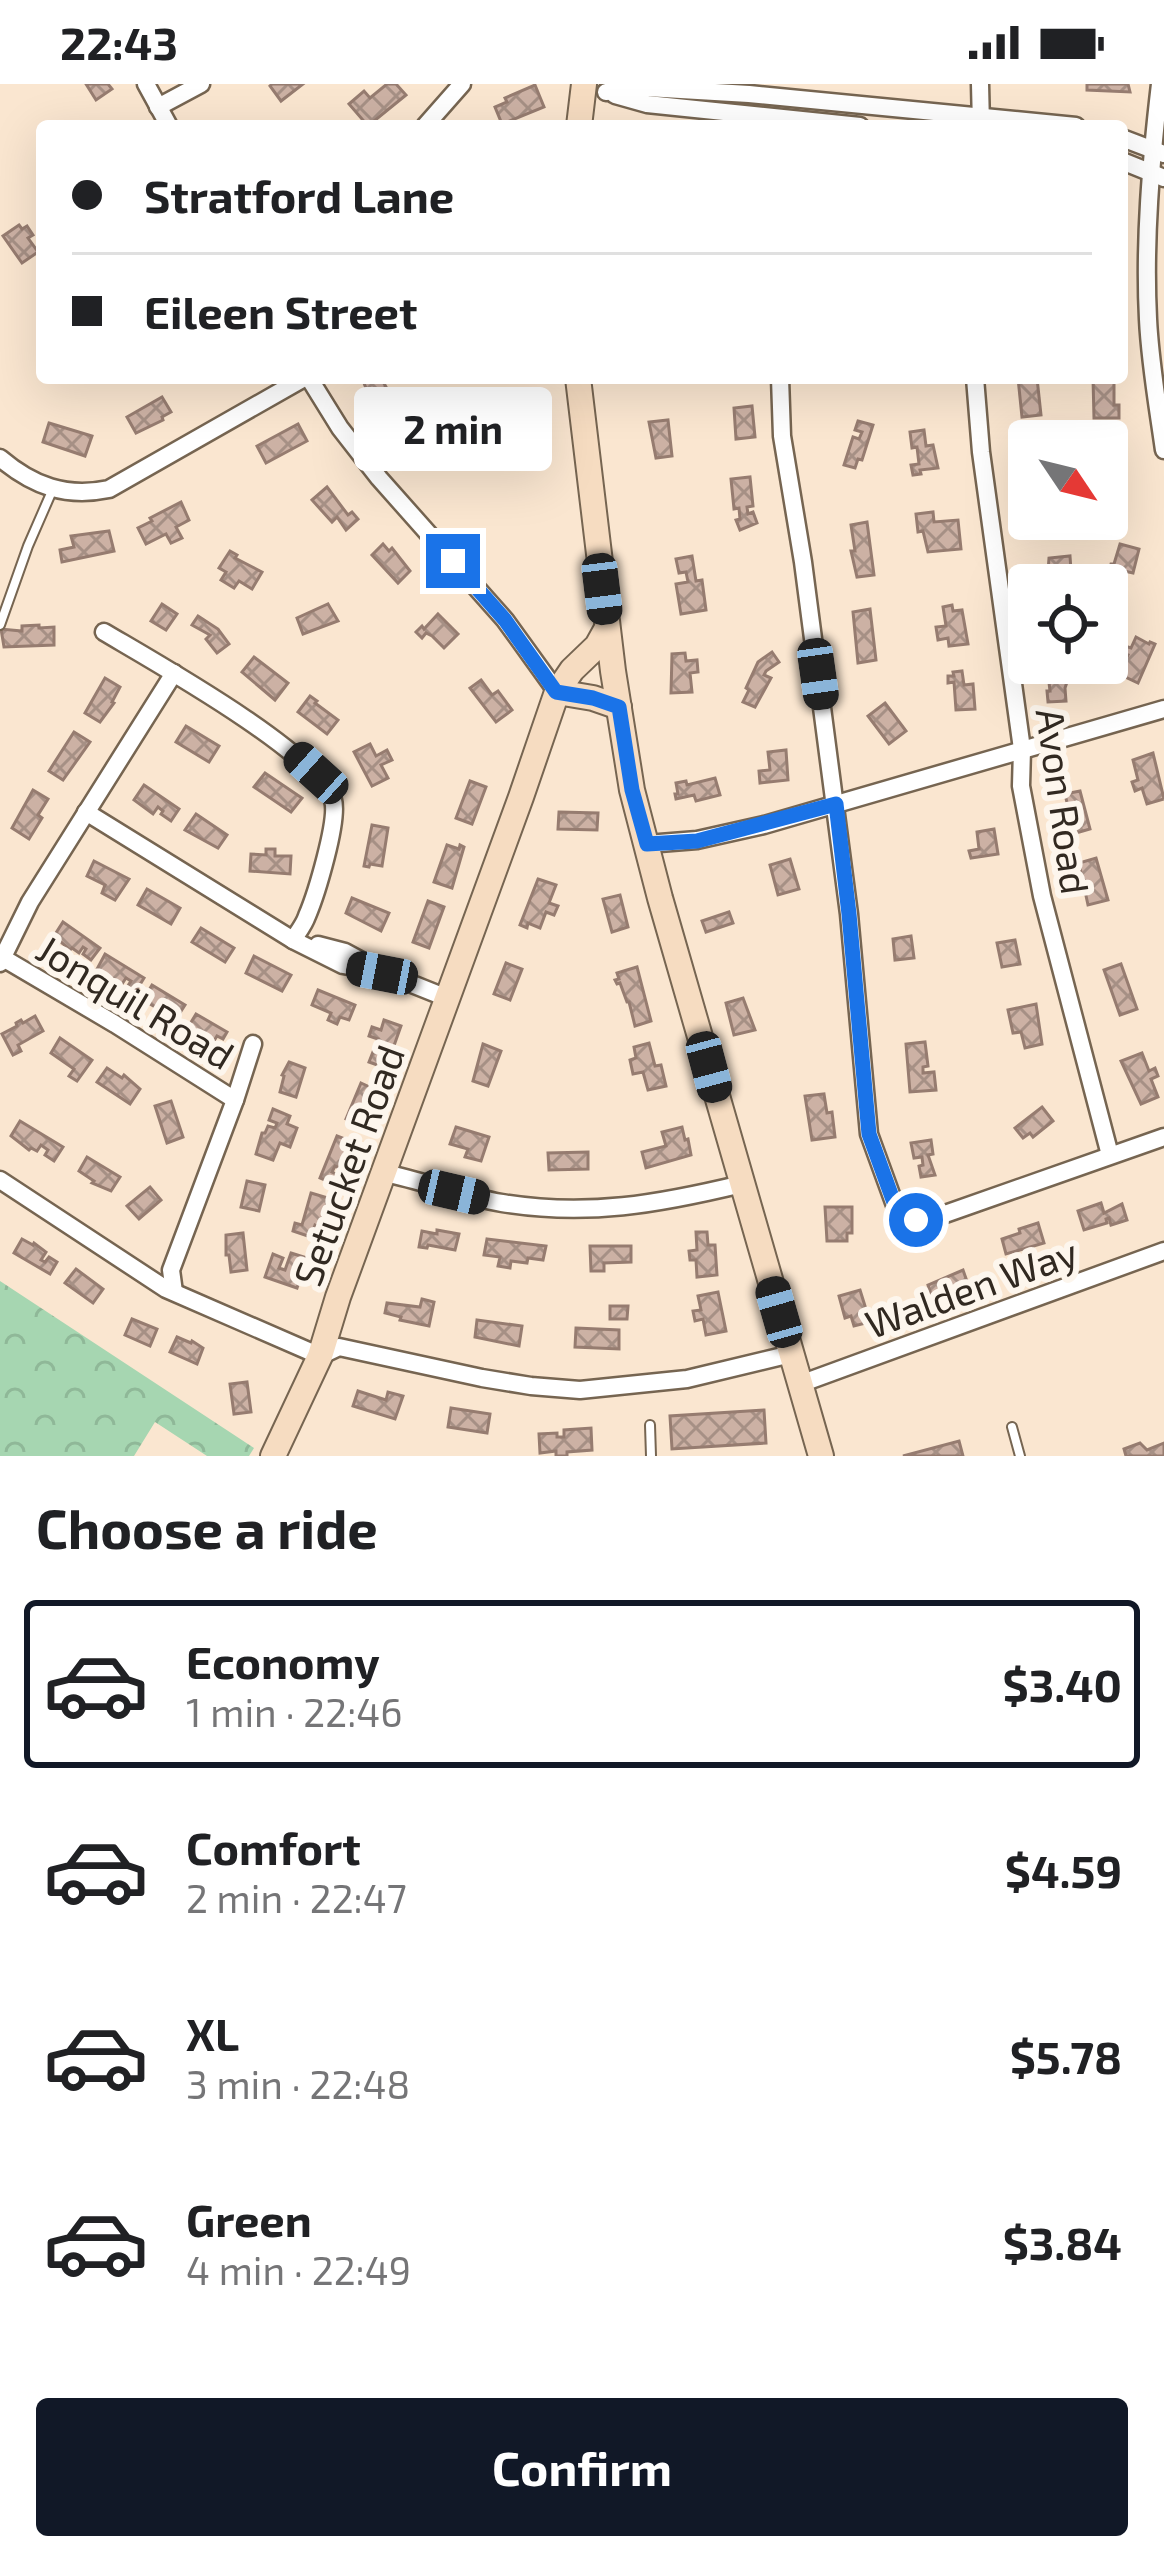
<!DOCTYPE html>
<html lang="en">
<head>
<meta charset="utf-8">
<style>
	body { margin:0; font-family:"Exo 2",sans-serif; background:#f6f6f6; color:#202124; height:100vh; display:flex; flex-direction:column; font-size:45px; white-space:nowrap }
	* { box-sizing:border-box; margin:0 }
	p { font-size:39px; color:#757577 }
	.icon { flex:none; width:66px; height:66px; fill:none; stroke:currentColor; stroke-width:2; stroke-linecap:round; stroke-linejoin:round }
	.map { position:relative; height:1372px; overflow:hidden }
	.drawer { display:flex; flex-direction:column; background:#fff; flex:1 }
	.drawer>* { flex:none }
	.banner { position:absolute; left:36px; top:36px; width:1092px; height:264px; border-radius:12px; box-shadow:0 12px 48px #0002; display:grid; align-content:center; height:264px; padding:0 36px; background:#fff }
	.needle { width:78px; rotate:125deg }
	.controls { position:absolute; left:1008px; top:336px; display:grid; gap:24px }
	.controls a { display:grid; place-items:center; width:120px; height:120px; border-radius:12px; background:#fff; box-shadow:0 12px 48px #0002; font-size:60px }
	.end { position:absolute; width:54px; height:54px; margin:-27px; border:15px solid #1a73e8; background:#fff; box-shadow:0 0 0 6px #fff }
	.from { border-radius:50% }
	.bubble { position:absolute; height:84px; border-radius:12px; background:#fff; box-shadow:0 12px 48px #0002; font-size:39px; font-weight:700; line-height:84px; text-align:center }
	.car { position:absolute; width:36px; height:72px; margin:-36px -18px; border-radius:15px; box-shadow:0 0 9px 3px #0007; background:linear-gradient(#222 24%,#8ab4d8 0 40%,#222 0 76%,#8ab4d8 0 86%,#222 0) }
	.banner b { display:flex; align-items:center; gap:42px; height:114px; font-size:45px }
	.banner b+b { border-top:3px solid #e0e0e0 }
	.banner i { width:30px; height:30px; background:#202124 }
	ul { padding:0; list-style:none }
	li { display:flex; align-items:center; gap:36px; height:168px; margin:0 24px 18px; padding:0 12px; border:6px solid transparent; border-radius:12px }
	li div { flex:1 }
	li b { display:block; font-size:45px }
	li em { font-style:normal; font-weight:700 }
	li.selected { border-color:#111827 }
	li>.icon { width:108px; height:108px; stroke-width:1.5 }
	h2 { padding:0 36px; font-size:54px; line-height:144px }
	.cta { display:flex; gap:24px; margin-top:auto; padding:24px 36px }
	.cta a { flex:1; height:138px; border-radius:12px; background:#111827; color:#fff; font-size:48px; font-weight:700; line-height:138px; text-align:center }
	.status { display:flex; justify-content:space-between; align-items:center; height:84px; padding:0 60px; background:#fff; direction:ltr }
	.status svg { height:33px; fill:currentColor }
	.map>svg:first-child { display:block }
	.forest { fill:url(#forest-crowns) }
	.building { fill:url(#building-cross-hatch); stroke:#967c70; stroke-width:3 }
	.lines { fill:none; stroke-linecap:round; stroke-linejoin:round }
	.lane-casing { stroke:#766551; stroke-width:12 }
	.street-casing { stroke:#766551; stroke-width:21 }
	.secondary-casing { stroke:#766551; stroke-width:28 }
	.lane { stroke:#fff; stroke-width:8 }
	.street { stroke:#fff; stroke-width:16 }
	.secondary { stroke:#f6dcc1; stroke-width:24 }
	.route { stroke:#1a73e8; stroke-width:15 }
	.labels { text-anchor:middle; dominant-baseline:central; stroke-width:12; stroke-linejoin:round; paint-order:stroke }
	.street-label { font-size:39px; fill:#312921; stroke:#fdf6ed }
</style>
</head>
<body>
<div class="status"><b>22:43</b><svg viewBox="0 0 49 12"><path d="M0 12V9h3v3zM5 12V6h3v6zM10 12V3h3v9zM15 12V0h3v12zM26 1h20v11H26zM47 4h2v5h-2z"/></svg></div>
<div class="map">
<svg width="1164" height="1372" viewBox="0 0 1164 1372">
	<defs>
		<pattern id="forest-crowns" width="20" height="18" patternUnits="userSpaceOnUse" patternTransform="scale(3)"><rect width="20" height="18" fill="#a6d6b1"/><path d="M2 6a3 3 0 1 1 6 0M12 15a3 3 0 1 1 6 0" fill="none" stroke="#8fb898"/></pattern>
		<pattern id="building-cross-hatch" width="8" height="8" patternUnits="userSpaceOnUse" patternTransform="scale(3)"><rect width="8" height="8" fill="#ccb1a4"/><path d="M0 0l8 8M0 8l8-8" fill="none" stroke="#a69085"/></pattern>
	</defs>
	<rect width="100%" height="100%" fill="#fae6d0"/>
	<!-- forest -->
	<path class="forest" d="M0 1197 254 1364 249 1372H207L155 1338 134 1372H0Z"/>
	<!-- building -->
	<g class="building">
		<path d="M86 0H108L112 5 96 16Z"/>
		<path d="M272 0H303L281 17 270 2Z"/>
		<path d="M387 0H396L406 11 368 42 349 20 364 7 370 14Z"/>
		<path d="M1087 0H1128L1130 8 1087 6Z"/>
		<path d="M535 1 544 23 502 40 495 23 507 18 505 14Z"/>
		<path d="M19 141 22 145 27 142 33 151 28 154 38 168 22 179 3 152Z"/>
		<path d="M362 294H381L386 303 369 312Z"/>
		<path d="M1018 294H1037L1041 331 1022 333Z"/>
		<path d="M1093 294H1114V321H1119V334H1094Z"/>
		<path d="M162 313 171 328 162 333 163 336 136 349 127 333Z"/>
		<path d="M752 322 755 353 736 355 734 324Z"/>
		<path d="M418 330 437 352 432 356 438 364 428 373 403 344Z"/>
		<path d="M668 336 672 372 656 374 649 338Z"/>
		<path d="M858 337 873 341 862 376 858 375 855 384 844 381 853 353 859 355 862 348 855 346Z"/>
		<path d="M49 339 92 352 85 372 43 358Z"/>
		<path d="M298 340 307 357 266 379 257 362Z"/>
		<path d="M924 346 926 362 933 361 938 384 920 386 921 390 913 391 911 381 919 380 917 363 912 364 910 348Z"/>
		<path d="M1107 370H1123L1122 415H1107Z"/>
		<path d="M750 393 753 422 747 423 748 430 753 428 757 439 740 446 736 436 740 435 739 424 734 425 731 395Z"/>
		<path d="M327 403 348 431 352 428 358 435 346 446 337 433 332 438 312 416Z"/>
		<path d="M181 418 189 436 176 443 182 454 171 459 166 450 146 460 138 444 152 437 150 434Z"/>
		<path d="M933 428 934 438 958 436 961 465 928 468 923 447 918 448 916 430Z"/>
		<path d="M867 438 874 491 857 493 851 467H855L851 441Z"/>
		<path d="M109 447 114 467 62 478 60 466 74 463 71 452Z"/>
		<path d="M383 460 389 467 392 464 410 487 398 499 372 471Z"/>
		<path d="M1120 460 1139 465 1133 489 1110 484 1111 480H1114Z"/>
		<path d="M230 467 237 471 235 474 262 488 252 505 239 497 234 504 221 496 226 488 219 484Z"/>
		<path d="M692 472 696 497 702 496 706 526 681 530 676 500 688 498 686 488 679 489 676 475Z"/>
		<path d="M1070 472 1072 501H1047L1049 474Z"/>
		<path d="M162 520 177 530 166 546 151 537Z"/>
		<path d="M328 520 338 537 303 550 297 534Z"/>
		<path d="M952 521 953 527 962 526 968 560 949 562 948 554 938 556 936 543 946 542 943 523Z"/>
		<path d="M870 525 876 576 858 579 853 528Z"/>
		<path d="M438 530 458 550 444 564 432 552 426 549 422 554 416 548 422 542 424 545Z"/>
		<path d="M198 532 218 545 229 560 217 569 206 555 210 551 192 541Z"/>
		<path d="M39 541V544L54 543V561L4 563 1 545 22 547V542Z"/>
		<path d="M1136 553 1149 560 1150 558 1155 560 1138 599 1119 590 1128 571 1122 569 1125 562 1131 564Z"/>
		<path d="M772 568 779 578 766 587 764 591 771 594 755 623 743 618 749 606 746 604 758 578Z"/>
		<path d="M685 569 686 577 697 576 698 588 690 589 692 608 671 609 672 570Z"/>
		<path d="M254 573 288 599 275 616 242 588Z"/>
		<path d="M1051 579 1066 580V588H1072L1073 597 1067 598 1065 604 1066 617 1048 618 1047 607H1050L1047 581Z"/>
		<path d="M962 587 964 601 973 600 975 625 956 626 954 598 948 599V592H954L953 588Z"/>
		<path d="M105 594 120 603 112 618 114 619 100 638 85 629Z"/>
		<path d="M481 596 492 611 498 607 512 626 496 638 470 604Z"/>
		<path d="M310 612 317 617 315 619 338 636 327 650 298 628Z"/>
		<path d="M885 619 906 647 889 660 868 632Z"/>
		<path d="M186 642 219 662 209 678 176 658Z"/>
		<path d="M74 648 90 658 63 696 49 687Z"/>
		<path d="M370 660 376 672 387 666 392 676 381 681 388 694 372 702 354 668Z"/>
		<path d="M786 666 788 696 760 699 759 687 770 686 768 668Z"/>
		<path d="M1153 669 1164 715 1147 720 1142 704 1135 707 1132 698 1138 696 1133 676Z"/>
		<path d="M265 689 302 714 291 728 254 703Z"/>
		<path d="M715 694 720 711 696 717 694 711 676 715 675 710H678L676 699 686 697 687 701Z"/>
		<path d="M470 697 486 703 472 740 456 734Z"/>
		<path d="M144 701 179 725 171 737 161 730 163 727 158 723 153 730 134 716Z"/>
		<path d="M33 706 48 715 38 731 42 734 29 755 12 744Z"/>
		<path d="M1080 707 1090 745 1073 750 1065 724 1068 723 1065 710Z"/>
		<path d="M559 728 598 729 597 746 558 745Z"/>
		<path d="M196 730 227 751 218 764 185 746Z"/>
		<path d="M372 741 388 744 382 782 370 780 369 783 364 782Z"/>
		<path d="M994 745 998 770 971 774 969 767 979 765 977 748Z"/>
		<path d="M447 761 459 765 460 761 464 763 452 804 434 798Z"/>
		<path d="M266 765H275V772H291L290 790 250 787 251 770 266 771Z"/>
		<path d="M1096 774 1108 816 1088 821 1079 779Z"/>
		<path d="M790 775 799 805 778 811 770 781Z"/>
		<path d="M94 777 129 795 115 816 102 809 105 801 87 792Z"/>
		<path d="M538 795 556 801 549 819 558 822 554 831 546 828 540 844 528 839 527 844 520 841Z"/>
		<path d="M147 805 180 824 171 840 138 821Z"/>
		<path d="M620 811 628 843 612 848 603 815Z"/>
		<path d="M352 814 389 829 381 847 346 829Z"/>
		<path d="M428 817 444 823 429 864 413 858Z"/>
		<path d="M729 828 733 839 706 848 702 837Z"/>
		<path d="M63 838 100 864 91 876 83 870 86 865 83 863 79 869 72 864 70 866 54 852Z"/>
		<path d="M201 844 234 864 225 878 192 858Z"/>
		<path d="M911 852 914 874 895 876 893 855Z"/>
		<path d="M1015 856 1020 880 1002 883 997 859Z"/>
		<path d="M105 870 144 894 136 907 127 903 131 897 126 894 122 900 114 895 113 898 97 885Z"/>
		<path d="M254 872 291 891 282 907 246 889Z"/>
		<path d="M506 879 522 885 510 916 494 910Z"/>
		<path d="M1121 880 1137 925 1120 931 1104 886Z"/>
		<path d="M637 883 651 937 635 942 629 918H627L620 899 617 900 615 896 619 895 617 889Z"/>
		<path d="M152 901 185 921 176 935 143 916Z"/>
		<path d="M318 906 355 921 349 936 340 933 337 940 328 936 331 929 312 921Z"/>
		<path d="M743 914 755 946 734 951 726 919Z"/>
		<path d="M1036 920 1042 960 1025 964 1021 948 1013 949 1008 926Z"/>
		<path d="M196 930 227 948 223 955 217 952 212 960 187 945Z"/>
		<path d="M35 932 43 947 18 961 21 967 13 971 2 950 17 942 16 939 21 936 23 939Z"/>
		<path d="M384 936 401 942 386 984 369 978 378 955 369 952 372 943 381 946Z"/>
		<path d="M60 954 92 976 77 997 69 992 74 985 51 969Z"/>
		<path d="M925 958 928 982 923 983V989L934 988 936 1006 910 1008 906 960Z"/>
		<path d="M649 959 655 982 661 981 666 1002 648 1006 643 988 633 990 630 976 636 974 634 963Z"/>
		<path d="M483 960 501 967 488 1002 473 997Z"/>
		<path d="M1142 969 1149 987 1155 984 1158 992 1151 995 1158 1013 1141 1020 1121 977Z"/>
		<path d="M289 978 305 984 296 1013 280 1008 284 992 282 991Z"/>
		<path d="M107 984 122 994 124 991 140 1005 130 1020 97 998Z"/>
		<path d="M361 999 376 1006 361 1041 346 1035Z"/>
		<path d="M824 1010 827 1029 832 1028 835 1053 812 1056 805 1012Z"/>
		<path d="M171 1017 183 1053 167 1059 155 1022Z"/>
		<path d="M1042 1023 1053 1037 1033 1053 1030 1049 1023 1054 1015 1044Z"/>
		<path d="M273 1025 290 1032 287 1040 297 1044 290 1063 280 1059 273 1076 256 1070 262 1049H265L268 1042 275 1044 277 1039 269 1036Z"/>
		<path d="M20 1037 63 1063 54 1077 45 1071 48 1066 41 1061 37 1067 31 1064 29 1066 11 1052Z"/>
		<path d="M456 1043 489 1053 481 1077 465 1073 468 1065 450 1060Z"/>
		<path d="M682 1043 685 1056 688 1055 691 1071 646 1084 642 1068 666 1062 662 1048Z"/>
		<path d="M337 1052 353 1058 342 1085 335 1082 332 1088 338 1091 334 1100 320 1094Z"/>
		<path d="M931 1056 933 1070 928 1071 935 1091 921 1093 919 1082 923 1081 922 1073 914 1074 911 1059Z"/>
		<path d="M588 1068V1085L549 1086 548 1069Z"/>
		<path d="M87 1073 120 1093 111 1107 92 1099 94 1097 79 1087Z"/>
		<path d="M247 1097 265 1101 259 1127 241 1123Z"/>
		<path d="M150 1103 161 1116 139 1135 127 1122Z"/>
		<path d="M311 1109 328 1114 324 1135 322 1134 319 1143 315 1141 311 1153 293 1147 295 1139 302 1141Z"/>
		<path d="M1101 1119 1104 1129 1122 1120 1127 1136 1111 1141 1109 1134 1106 1135 1107 1139 1084 1146 1078 1127Z"/>
		<path d="M825 1123H852V1149H847V1157H827Z"/>
		<path d="M1038 1139 1044 1159 1006 1170 1002 1155 1020 1149 1019 1145Z"/>
		<path d="M437 1146 459 1150 455 1166 428 1161 427 1164 419 1163 422 1147 437 1150Z"/>
		<path d="M696 1148H707L708 1161H715L717 1191 697 1193 696 1176H690L689 1167 697 1166Z"/>
		<path d="M243 1149 247 1186 231 1188 229 1171H226V1151Z"/>
		<path d="M22 1155 33 1161 34 1159 46 1168 41 1176 45 1178 49 1173 57 1178 50 1190 14 1169Z"/>
		<path d="M487 1155 546 1162 543 1176 528 1174 527 1179 511 1177 510 1184 498 1182 500 1173 484 1171Z"/>
		<path d="M590 1162H631V1178L604 1179V1187H591Z"/>
		<path d="M291 1169 307 1174 297 1204 265 1193 273 1170 283 1174 279 1184 285 1186Z"/>
		<path d="M76 1185 103 1205 93 1219 65 1199Z"/>
		<path d="M963 1186 969 1203 955 1208 959 1219 946 1223 942 1213 933 1217 928 1201Z"/>
		<path d="M860 1206 870 1238 854 1242 851 1232 845 1234 839 1212Z"/>
		<path d="M718 1208 726 1247 706 1251 703 1235 695 1237 693 1227 701 1226 698 1212Z"/>
		<path d="M422 1215 434 1218 429 1242 400 1236 401 1233 385 1229 387 1219 420 1223Z"/>
		<path d="M610 1222H628L627 1235H610Z"/>
		<path d="M132 1235 157 1245 150 1262 125 1251Z"/>
		<path d="M477 1236 522 1242 519 1262 475 1253Z"/>
		<path d="M576 1244 619 1246V1265L575 1263Z"/>
		<path d="M177 1253 191 1259 192 1257 203 1264 197 1280 170 1268Z"/>
		<path d="M247 1298 251 1328 234 1330 230 1300Z"/>
		<path d="M358 1307 386 1316 388 1308 403 1312 395 1335 353 1322Z"/>
		<path d="M451 1324 490 1330 487 1349 448 1343Z"/>
		<path d="M764 1326 766 1359 672 1365 670 1332Z"/>
		<path d="M591 1344 592 1366 567 1368V1372H556V1367L540 1369 539 1350 557 1349V1353H564V1346Z"/>
		<path d="M959 1357 963 1372H903Z"/>
		<path d="M1140 1359 1147 1366 1164 1359V1372H1126L1124 1365Z"/>
	</g>
	<g class="lines">
		<defs>
			<g id="lane">
				<path d="M0 541 28 462 52 407"/>
				<path d="M650 1341 651 1372"/>
				<path d="M1012 1343 1020 1372"/>
			</g>
			<g id="street">
				<path d="M146 0 169 42"/>
				<path d="M980 0 981 41"/>
				<path d="M1160 0C1151 77 1144 157 1148 235 1150 279 1158 323 1164 366"/>
				<path d="M606 8 647 4 749 10 1076 42"/>
				<path d="M615 11 647 20 860 42"/>
				<path d="M158 23 201 0"/>
				<path d="M425 42 462 0"/>
				<path d="M1122 54 1164 70"/>
				<path d="M1122 77 1164 94"/>
				<path d="M309 294 340 344 379 394 505 536 557 608"/>
				<path d="M780 294 782 352 803 478 849 830 869 1050 896 1124 910 1135 928 1136 1164 1053"/>
				<path d="M975 294 981 368 1022 665 1021 702 1042 812 1110 1071"/>
				<path d="M0 374C33 402 66 414 109 405L304 294"/>
				<path d="M104 548C151 576 318 669 333 716 339 736 316 811 307 832 304 841 298 848 293 856"/>
				<path d="M86 728 293 856 343 881 382 888"/>
				<path d="M647 760 697 756 764 741 1164 625"/>
				<path d="M318 861 345 868 382 888 447 914"/>
				<path d="M3 874 115 940 235 1016"/>
				<path d="M0 879 30 818 174 589"/>
				<path d="M384 1089C424 1097 462 1112 502 1119 587 1133 659 1120 742 1100"/>
				<path d="M0 1096 166 1205 320 1272 339 1263 482 1294 531 1302 580 1306 687 1295 791 1270"/>
				<path d="M174 1208 171 1186 235 1016 253 960"/>
				<path d="M800 1300 1164 1167"/>
			</g>
			<g id="secondary">
				<path d="M579 42 584 0"/>
				<path d="M578 294 613 587 632 706 660 814 821 1372"/>
				<path d="M557 608 593 614 619 623"/>
				<path d="M273 1372 320 1272 338 1213 521 713 557 608 572 586 597 562 607 544"/>
			</g>
		</defs>
		<!-- lane casing -->
		<use href="#lane" class="lane-casing"/>
		<!-- street casing -->
		<use href="#street" class="street-casing"/>
		<!-- secondary casing -->
		<use href="#secondary" class="secondary-casing"/>
		<!-- lane -->
		<use href="#lane" class="lane"/>
		<!-- street -->
		<use href="#street" class="street"/>
		<!-- secondary -->
		<use href="#secondary" class="secondary"/>
	</g>
	<g class="lines">
		<!-- route -->
		<path class="route" d="M453 477 505 536 556 608 593 614 619 623 632 706 647 760 697 757 836 720 849 830 869 1050 896 1124 902 1131 916 1136"/>
	</g>
	<g class="labels">
		<!-- street labels -->
		<g class="street-label">
			<text transform="translate(1064 717) rotate(82)">Avon Road</text>
			<text transform="translate(136 917) rotate(31)">Jonquil Road</text>
			<text transform="translate(348 1081) rotate(-70)">Setucket Road</text>
			<text transform="translate(971 1203) rotate(-20)">Walden Way</text>
		</g>
	</g>
</svg>
<div class="controls">
<a><svg class="needle" viewBox="-14 -14 28 28"><path d="M0-13l5 13h-10z" fill="#e53935"/><path d="M0 13l5-13h-10z" fill="#757577"/></svg></a>
<a><svg class="icon" aria-label="locate" viewBox="0 0 24 24"><circle cx="12" cy="12" r="6"/><path d="M12 2v4M12 18v4M2 12h4M18 12h4"/></svg></a>
</div>
<i class="end from" style="left:916px;top:1136px"></i>
<i class="end" style="left:453px;top:477px"></i>
<div class="bubble" style="left:354px;top:303px;width:198px">2 min</div>
<i class="car" style="left:602px;top:505px;rotate:173deg"></i>
<i class="car" style="left:818px;top:590px;rotate:172deg"></i>
<i class="car" style="left:316px;top:689px;rotate:312deg"></i>
<i class="car" style="left:382px;top:889px;rotate:281deg"></i>
<i class="car" style="left:709px;top:983px;rotate:165deg"></i>
<i class="car" style="left:454px;top:1108px;rotate:103deg"></i>
<i class="car" style="left:779px;top:1228px;rotate:344deg"></i>
<div class="banner">
<b><i class="from"></i>Stratford Lane</b>
<b><i></i>Eileen Street</b>
</div>
</div>
<section class="drawer">
<h2>Choose a ride</h2>
<ul>
<li class="selected"><svg class="icon" aria-label="car" viewBox="0 0 24 24"><path d="M5 17H2v-5l4-1 3-4h7l3 4 3 1v5h-3M9 17h6M6 11h13"/><circle cx="7" cy="17" r="2"/><circle cx="17" cy="17" r="2"/></svg><div><b>Economy</b><p>1 min · 22:46</p></div><em>$3.40</em></li>
<li><svg class="icon" aria-label="car" viewBox="0 0 24 24"><path d="M5 17H2v-5l4-1 3-4h7l3 4 3 1v5h-3M9 17h6M6 11h13"/><circle cx="7" cy="17" r="2"/><circle cx="17" cy="17" r="2"/></svg><div><b>Comfort</b><p>2 min · 22:47</p></div><em>$4.59</em></li>
<li><svg class="icon" aria-label="car" viewBox="0 0 24 24"><path d="M5 17H2v-5l4-1 3-4h7l3 4 3 1v5h-3M9 17h6M6 11h13"/><circle cx="7" cy="17" r="2"/><circle cx="17" cy="17" r="2"/></svg><div><b>XL</b><p>3 min · 22:48</p></div><em>$5.78</em></li>
<li><svg class="icon" aria-label="car" viewBox="0 0 24 24"><path d="M5 17H2v-5l4-1 3-4h7l3 4 3 1v5h-3M9 17h6M6 11h13"/><circle cx="7" cy="17" r="2"/><circle cx="17" cy="17" r="2"/></svg><div><b>Green</b><p>4 min · 22:49</p></div><em>$3.84</em></li>
</ul>
<div class="cta"><a>Confirm</a></div>
</section>
</body>
</html>
